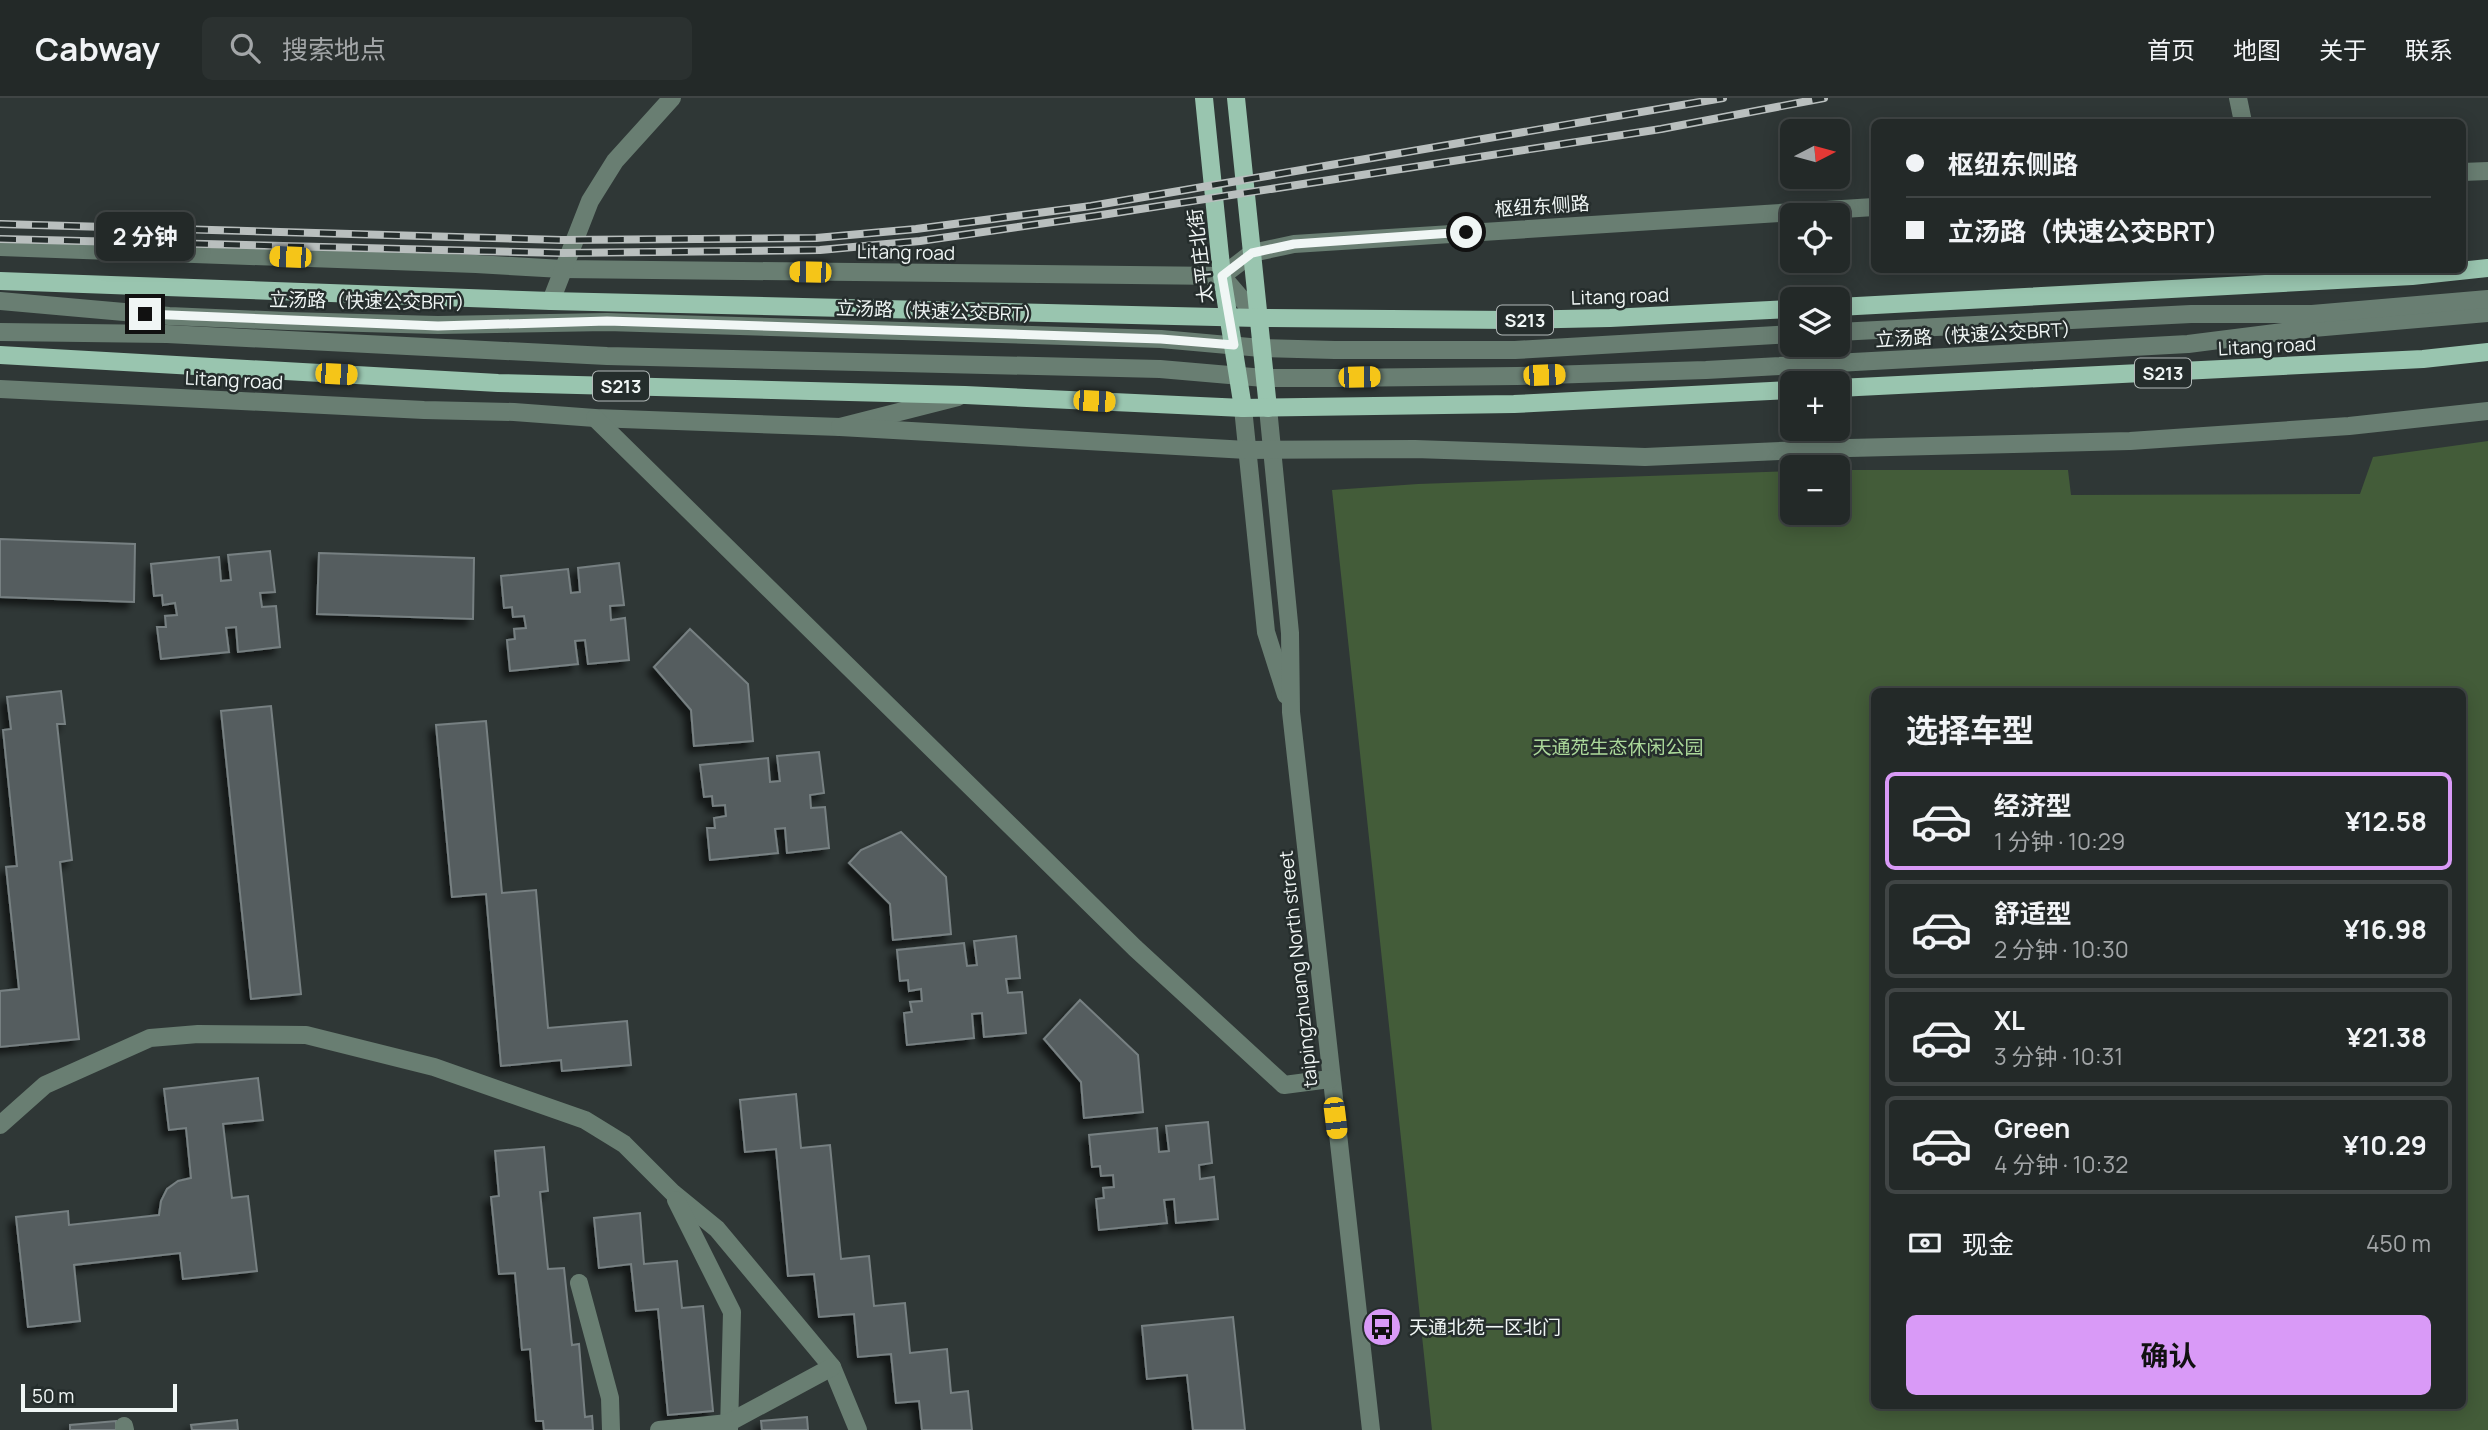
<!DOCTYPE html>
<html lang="zh">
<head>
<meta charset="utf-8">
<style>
	body { margin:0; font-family:Manrope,"Noto Sans SC",sans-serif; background:#2b3130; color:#f1f3f6; height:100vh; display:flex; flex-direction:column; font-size:26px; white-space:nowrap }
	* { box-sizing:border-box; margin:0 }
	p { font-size:23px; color:#a3a6a8 }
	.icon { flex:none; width:38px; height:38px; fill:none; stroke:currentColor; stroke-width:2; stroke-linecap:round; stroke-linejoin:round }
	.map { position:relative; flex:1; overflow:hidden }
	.side { position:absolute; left:1871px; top:590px; width:595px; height:721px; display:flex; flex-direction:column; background:#232928; border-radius:10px; box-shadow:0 4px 18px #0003,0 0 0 2px #404545 }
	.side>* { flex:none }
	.top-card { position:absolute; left:1871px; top:21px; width:595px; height:154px; border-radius:10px; box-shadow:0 4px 18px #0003,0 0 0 2px #404545; display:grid; align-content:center; height:154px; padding:0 35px; background:#232928 }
	.needle { width:46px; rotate:84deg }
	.controls { position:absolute; left:1780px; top:21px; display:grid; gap:14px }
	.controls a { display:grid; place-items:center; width:70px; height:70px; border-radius:10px; background:#232928; box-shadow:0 4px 18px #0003,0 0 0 2px #404545; font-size:35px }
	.scale { position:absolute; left:21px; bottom:18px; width:156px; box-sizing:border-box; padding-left:7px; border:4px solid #f0f6f5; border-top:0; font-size:19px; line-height:24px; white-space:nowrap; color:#f0f6f5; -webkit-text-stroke:5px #252d2c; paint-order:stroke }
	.end { position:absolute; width:32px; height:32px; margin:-16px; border:9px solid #f0f6f5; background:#111; box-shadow:0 0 0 4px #111 }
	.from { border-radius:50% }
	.bubble { position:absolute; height:49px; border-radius:10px; background:#232928; box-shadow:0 4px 18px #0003,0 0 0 2px #404545; font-size:23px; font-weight:700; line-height:49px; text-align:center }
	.car { position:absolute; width:21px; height:42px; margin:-21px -10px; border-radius:9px; box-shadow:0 0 5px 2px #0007; background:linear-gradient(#f5c518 24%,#345 0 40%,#f5c518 0 76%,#345 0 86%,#f5c518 0) }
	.top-card b { display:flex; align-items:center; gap:24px; height:66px; font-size:26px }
	.top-card b+b { border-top:2px solid #404545 }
	.top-card i { width:18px; height:18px; background:#f1f3f6 }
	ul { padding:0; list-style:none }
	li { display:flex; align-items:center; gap:21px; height:98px; margin:0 14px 10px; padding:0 21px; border:4px solid #404545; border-radius:10px }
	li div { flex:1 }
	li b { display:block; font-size:26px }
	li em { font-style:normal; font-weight:700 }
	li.current { border-color:#d99af7 }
	li>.icon { width:63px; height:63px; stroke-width:1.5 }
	h2 { padding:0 35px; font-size:32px; line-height:84px }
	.pay { display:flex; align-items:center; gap:18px; height:77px; padding:0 35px; font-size:26px }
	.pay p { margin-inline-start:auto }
	.action { display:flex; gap:14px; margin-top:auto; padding:14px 35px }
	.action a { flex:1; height:80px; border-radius:10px; background:#d99af7; color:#111; font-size:28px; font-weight:700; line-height:80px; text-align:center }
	header { display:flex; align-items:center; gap:42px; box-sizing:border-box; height:98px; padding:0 35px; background:#232928; border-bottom:2px solid #404545 }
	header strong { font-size:33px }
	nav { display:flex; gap:38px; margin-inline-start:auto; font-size:24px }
	.search { width:490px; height:63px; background:#2b3130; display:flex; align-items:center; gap:18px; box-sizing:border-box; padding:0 24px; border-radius:10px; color:#a3a6a8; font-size:26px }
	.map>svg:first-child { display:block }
	.green { fill:#435c39; fill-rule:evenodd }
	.building { fill:#555d5f; stroke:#778082; stroke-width:2; filter:url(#shadow) }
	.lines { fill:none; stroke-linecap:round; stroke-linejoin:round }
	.minor { stroke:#697e72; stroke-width:18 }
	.major { stroke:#99c5af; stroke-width:18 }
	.rail-casing { stroke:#b9bfbe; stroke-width:8 }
	.rail { stroke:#252d2c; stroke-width:5; stroke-dasharray:16; stroke-linecap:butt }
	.route { stroke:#f0f6f5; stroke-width:9 }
	.labels { text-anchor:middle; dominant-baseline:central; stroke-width:5; stroke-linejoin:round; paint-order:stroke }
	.shield { fill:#252d2c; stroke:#b3bab9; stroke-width:2 }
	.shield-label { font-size:18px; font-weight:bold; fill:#f0f6f5 }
	.street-label { font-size:19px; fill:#f0f6f5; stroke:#252d2c }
	.park-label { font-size:19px; fill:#abd89a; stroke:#252d2c }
	.poi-label { font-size:19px; fill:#f0f6f5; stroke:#252d2c; text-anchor:start }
</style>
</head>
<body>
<header>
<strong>Cabway</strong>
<div class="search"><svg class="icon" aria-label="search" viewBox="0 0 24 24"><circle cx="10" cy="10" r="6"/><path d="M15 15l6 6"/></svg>搜索地点</div>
<nav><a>首页</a><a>地图</a><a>关于</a><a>联系</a></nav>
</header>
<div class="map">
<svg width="2488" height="1332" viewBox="0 0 2488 1332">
	<defs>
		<filter id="shadow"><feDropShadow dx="-6" dy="6" stdDeviation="3.5" flood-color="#0009"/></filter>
	</defs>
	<rect width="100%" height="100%" fill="#2f3736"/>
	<!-- green -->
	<path class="green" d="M2488 343V1332H1432L1332 392 1418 386 1792 373V415H1838V372H2068L2071 397 2360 396 2373 359ZM1874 593H2462V1307H1874Z"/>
	<!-- building -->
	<g class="building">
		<path d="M0 441 135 446 134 504 0 499Z"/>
		<path d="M270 453 275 494 260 495 262 509 276 508 280 549 238 554 236 529 226 530 229 554 161 561 157 529H166L165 518 177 517 175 505 163 507 162 497 154 498 151 466 219 459 221 483 231 482 228 457Z"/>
		<path d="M319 455 474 460 473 521 317 516Z"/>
		<path d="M619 465 624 507 610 508 611 522 625 520 629 562 588 566 585 542 575 543 578 566 510 573 507 542 515 541 514 531 526 530 524 518 513 519 512 509 504 510 501 478 568 471 571 495 580 494 578 470Z"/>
		<path d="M690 531 748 586 753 643 694 648 691 612 654 569Z"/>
		<path d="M61 593 65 626H57L72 762 60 764 79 941 0 949V893L19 891 6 769 17 768 3 632 11 631 7 599Z"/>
		<path d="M271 608 301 896 251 901 221 613Z"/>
		<path d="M486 623 502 795 536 792 548 930 627 923 631 967 562 973 561 962 501 968 486 796 452 799 436 627Z"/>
		<path d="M819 654 824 695 810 697 811 710 825 709 829 750 787 755 785 730 775 731 778 755 710 762 707 730H715L714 720 726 718 725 707 713 708 712 698 704 699 700 667 768 660 770 684 780 683 777 658Z"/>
		<path d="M901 734 946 779 951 836 893 842 890 806 849 765 861 752Z"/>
		<path d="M1016 838 1020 880 1006 881 1008 895 1022 894 1026 935 984 939 982 915 972 916 974 940 907 947 904 915 912 914 910 904 922 903 921 891 909 893 908 882 900 883 897 852 964 845 967 868 977 867 974 843Z"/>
		<path d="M1080 902 1138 957 1143 1014 1084 1020 1081 984 1044 941Z"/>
		<path d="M258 980 263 1022 223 1026 232 1100 248 1098 257 1173 183 1181 180 1155 74 1167 80 1223 28 1229 16 1119 68 1113 69 1127 159 1117 161 1103 167 1091 178 1083 191 1080 186 1030 169 1032 164 991Z"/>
		<path d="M796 996 801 1050 830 1047 841 1161 869 1158 874 1208 905 1205 910 1255 947 1251 951 1295 968 1293 972 1332H922L919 1303 896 1305 891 1256 858 1259 854 1216 819 1219 814 1176 788 1178 776 1051 745 1054 740 1002Z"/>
		<path d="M1208 1024 1212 1065 1199 1067 1200 1081 1214 1079 1218 1121 1176 1125 1174 1101 1164 1102 1167 1125 1099 1132 1096 1101 1104 1100 1103 1090 1114 1089 1113 1077 1101 1078 1100 1068 1092 1069 1089 1037 1157 1030 1159 1054 1169 1053 1166 1028Z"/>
		<path d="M544 1049 548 1093 540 1094 548 1171 564 1170 572 1247 579 1246 585 1319 592 1318 593 1332H544L543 1323H536L530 1251 522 1252 515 1175 499 1176 491 1099 499 1098 495 1053Z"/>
		<path d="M640 1115 644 1166 677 1163 682 1210 703 1208 713 1313 668 1317 658 1211 636 1213 631 1166 599 1170 594 1120Z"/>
		<path d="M1233 1219 1245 1332H1193L1187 1277 1147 1281 1142 1228Z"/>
		<path d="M807 1319 808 1332H762L761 1323Z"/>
		<path d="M237 1322 238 1332H192L191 1327Z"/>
		<path d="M116 1323V1332H70V1327Z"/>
	</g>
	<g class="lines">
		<!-- minor -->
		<g class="minor">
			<path d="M2238 0 2243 24"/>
			<path d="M2462 74 2488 73"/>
			<path d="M0 149 476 166 562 171 1222 178 1258 220"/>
			<path d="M1222 178 1252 155 1294 146 1874 109"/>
			<path d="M0 203 169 218 288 223 438 227 607 224 1161 241 1261 250 1335 252H1515L1792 236"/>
			<path d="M551 203 590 103 615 63 672 0"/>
			<path d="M0 234 167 236 607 258 1160 271 1264 280H1333L1517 278 1706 272 2188 246 2313 230 2488 215"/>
			<path d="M1838 234 2191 216H2312L2488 201"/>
			<path d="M0 291 424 312 514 314 595 320 840 329 958 299"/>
			<path d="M1243 310 1266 534 1286 597"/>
			<path d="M1268 310 1290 535 1291 614 1371 1332"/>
			<path d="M595 320 1135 850 1284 987 1330 981"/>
			<path d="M840 329 1247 352 1415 351 1645 359 1849 350 2130 343 2349 328 2488 313"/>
			<path d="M0 1027 45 987 150 940 198 936 306 937 434 969 585 1022 624 1046 673 1095 717 1131 832 1269 858 1332"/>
			<path d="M676 1102 732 1214 729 1332"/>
			<path d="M579 1185 610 1300 611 1332"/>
			<path d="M124 1328 125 1332"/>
			<path d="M659 1332 728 1325 832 1269"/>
		</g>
		<!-- major -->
		<g class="major">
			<path d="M1204 0 1222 178 1243 310"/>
			<path d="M1236 0 1268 310"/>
			<path d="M0 183 551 203 1258 220 1511 222 1610 220 1792 211"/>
			<path d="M1838 209 2412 178 2488 170"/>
			<path d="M0 257 498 285 965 297 1243 310 1514 306 1792 292"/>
			<path d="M1838 290 2423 261 2488 254"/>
		</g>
		<defs>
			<g id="rail">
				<path d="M0 126 562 142 816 140 916 131 1091 108 1723 0"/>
				<path d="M0 141 563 155 820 152 920 143 1095 118 1661 31 1824 0"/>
			</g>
		</defs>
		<!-- rail casing -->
		<use href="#rail" class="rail-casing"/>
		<!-- rail -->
		<use href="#rail" class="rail"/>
	</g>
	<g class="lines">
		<!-- route -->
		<path class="route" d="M145 216 438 228 607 223 1161 241 1234 247 1222 178 1252 155 1294 146 1466 134"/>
	</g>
	<!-- icons -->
	<defs>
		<symbol id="bus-disc" viewBox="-11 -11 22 22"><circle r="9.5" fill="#d99af7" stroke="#252d2c"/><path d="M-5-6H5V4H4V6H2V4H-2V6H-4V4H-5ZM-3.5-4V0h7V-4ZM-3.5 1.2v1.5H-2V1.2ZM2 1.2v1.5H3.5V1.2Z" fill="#111"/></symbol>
	</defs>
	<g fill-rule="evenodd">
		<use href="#bus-disc" x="1360" y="1207" width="44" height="44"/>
	</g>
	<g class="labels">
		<!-- shield labels -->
		<g class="shield">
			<rect x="1497" y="207.5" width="56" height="29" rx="5"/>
			<rect x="2135" y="260.5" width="56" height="29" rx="5"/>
			<rect x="593" y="273.5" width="56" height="29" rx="5"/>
		</g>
		<g class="shield-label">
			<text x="1525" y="222">S213</text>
			<text x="2163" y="275">S213</text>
			<text x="621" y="288">S213</text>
		</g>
		<!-- street labels -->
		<g class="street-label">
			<text transform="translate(1542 108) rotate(-4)">枢纽东侧路</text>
			<text transform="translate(906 154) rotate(1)">Litang road</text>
			<text transform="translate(1200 158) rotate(-97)">太平庄北街</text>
			<text transform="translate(1620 198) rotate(-2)">Litang road</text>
			<text transform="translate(372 203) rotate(1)">立汤路（快速公交BRT）</text>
			<text transform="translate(939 213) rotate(2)">立汤路（快速公交BRT）</text>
			<text transform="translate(1978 236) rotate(-3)">立汤路（快速公交BRT）</text>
			<text transform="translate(2267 248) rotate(-3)">Litang road</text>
			<text transform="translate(234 282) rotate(3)">Litang road</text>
			<text transform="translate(1298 871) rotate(-96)">taipingzhuang North street</text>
		</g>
		<!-- park labels -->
		<g class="park-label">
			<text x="1618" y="649">天通苑生态休闲公园</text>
		</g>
		<!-- poi labels -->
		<g class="poi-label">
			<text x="1409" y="1229">天通北苑一区北门</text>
		</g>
	</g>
</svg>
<div class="controls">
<a><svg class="needle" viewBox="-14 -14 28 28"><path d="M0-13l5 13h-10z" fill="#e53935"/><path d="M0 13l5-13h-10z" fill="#a3a6a8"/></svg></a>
<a><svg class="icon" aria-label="locate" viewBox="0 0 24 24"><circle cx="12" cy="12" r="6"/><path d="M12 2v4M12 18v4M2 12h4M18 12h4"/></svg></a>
<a><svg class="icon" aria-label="layers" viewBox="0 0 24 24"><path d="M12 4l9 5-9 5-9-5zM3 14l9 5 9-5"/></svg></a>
<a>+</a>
<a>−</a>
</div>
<div class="scale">50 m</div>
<i class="end from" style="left:1466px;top:134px"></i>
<i class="end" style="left:145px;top:216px"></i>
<div class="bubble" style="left:96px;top:114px;width:98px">2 分钟</div>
<i class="car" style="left:290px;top:159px;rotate:272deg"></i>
<i class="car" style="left:810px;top:174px;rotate:271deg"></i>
<i class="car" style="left:336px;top:276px;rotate:93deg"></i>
<i class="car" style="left:1544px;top:277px;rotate:88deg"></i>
<i class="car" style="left:1359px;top:279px;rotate:89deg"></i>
<i class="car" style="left:1094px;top:303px;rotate:93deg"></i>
<i class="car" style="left:1335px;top:1020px;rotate:173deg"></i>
<div class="top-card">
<b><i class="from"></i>枢纽东侧路</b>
<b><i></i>立汤路（快速公交BRT）</b>
</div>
<section class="side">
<h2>选择车型</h2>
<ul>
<li class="current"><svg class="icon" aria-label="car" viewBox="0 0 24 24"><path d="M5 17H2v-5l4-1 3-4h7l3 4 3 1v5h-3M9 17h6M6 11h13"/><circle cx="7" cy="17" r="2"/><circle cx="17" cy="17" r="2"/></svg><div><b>经济型</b><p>1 分钟 · 10:29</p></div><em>¥12.58</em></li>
<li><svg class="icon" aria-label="car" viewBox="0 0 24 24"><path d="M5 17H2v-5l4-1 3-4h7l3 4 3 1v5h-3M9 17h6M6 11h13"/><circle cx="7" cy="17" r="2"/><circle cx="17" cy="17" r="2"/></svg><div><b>舒适型</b><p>2 分钟 · 10:30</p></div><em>¥16.98</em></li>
<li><svg class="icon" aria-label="car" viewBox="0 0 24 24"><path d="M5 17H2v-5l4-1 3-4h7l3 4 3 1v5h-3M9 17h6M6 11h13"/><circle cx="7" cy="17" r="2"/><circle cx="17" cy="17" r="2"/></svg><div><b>XL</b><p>3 分钟 · 10:31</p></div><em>¥21.38</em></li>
<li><svg class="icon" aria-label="car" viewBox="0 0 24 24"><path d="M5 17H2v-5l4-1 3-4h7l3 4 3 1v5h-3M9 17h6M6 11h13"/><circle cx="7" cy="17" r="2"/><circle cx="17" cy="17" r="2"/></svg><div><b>Green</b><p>4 分钟 · 10:32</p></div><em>¥10.29</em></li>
</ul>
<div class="pay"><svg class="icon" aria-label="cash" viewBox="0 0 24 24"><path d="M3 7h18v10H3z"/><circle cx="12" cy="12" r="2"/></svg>现金<p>450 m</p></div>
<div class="action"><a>确认</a></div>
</section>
</div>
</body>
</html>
